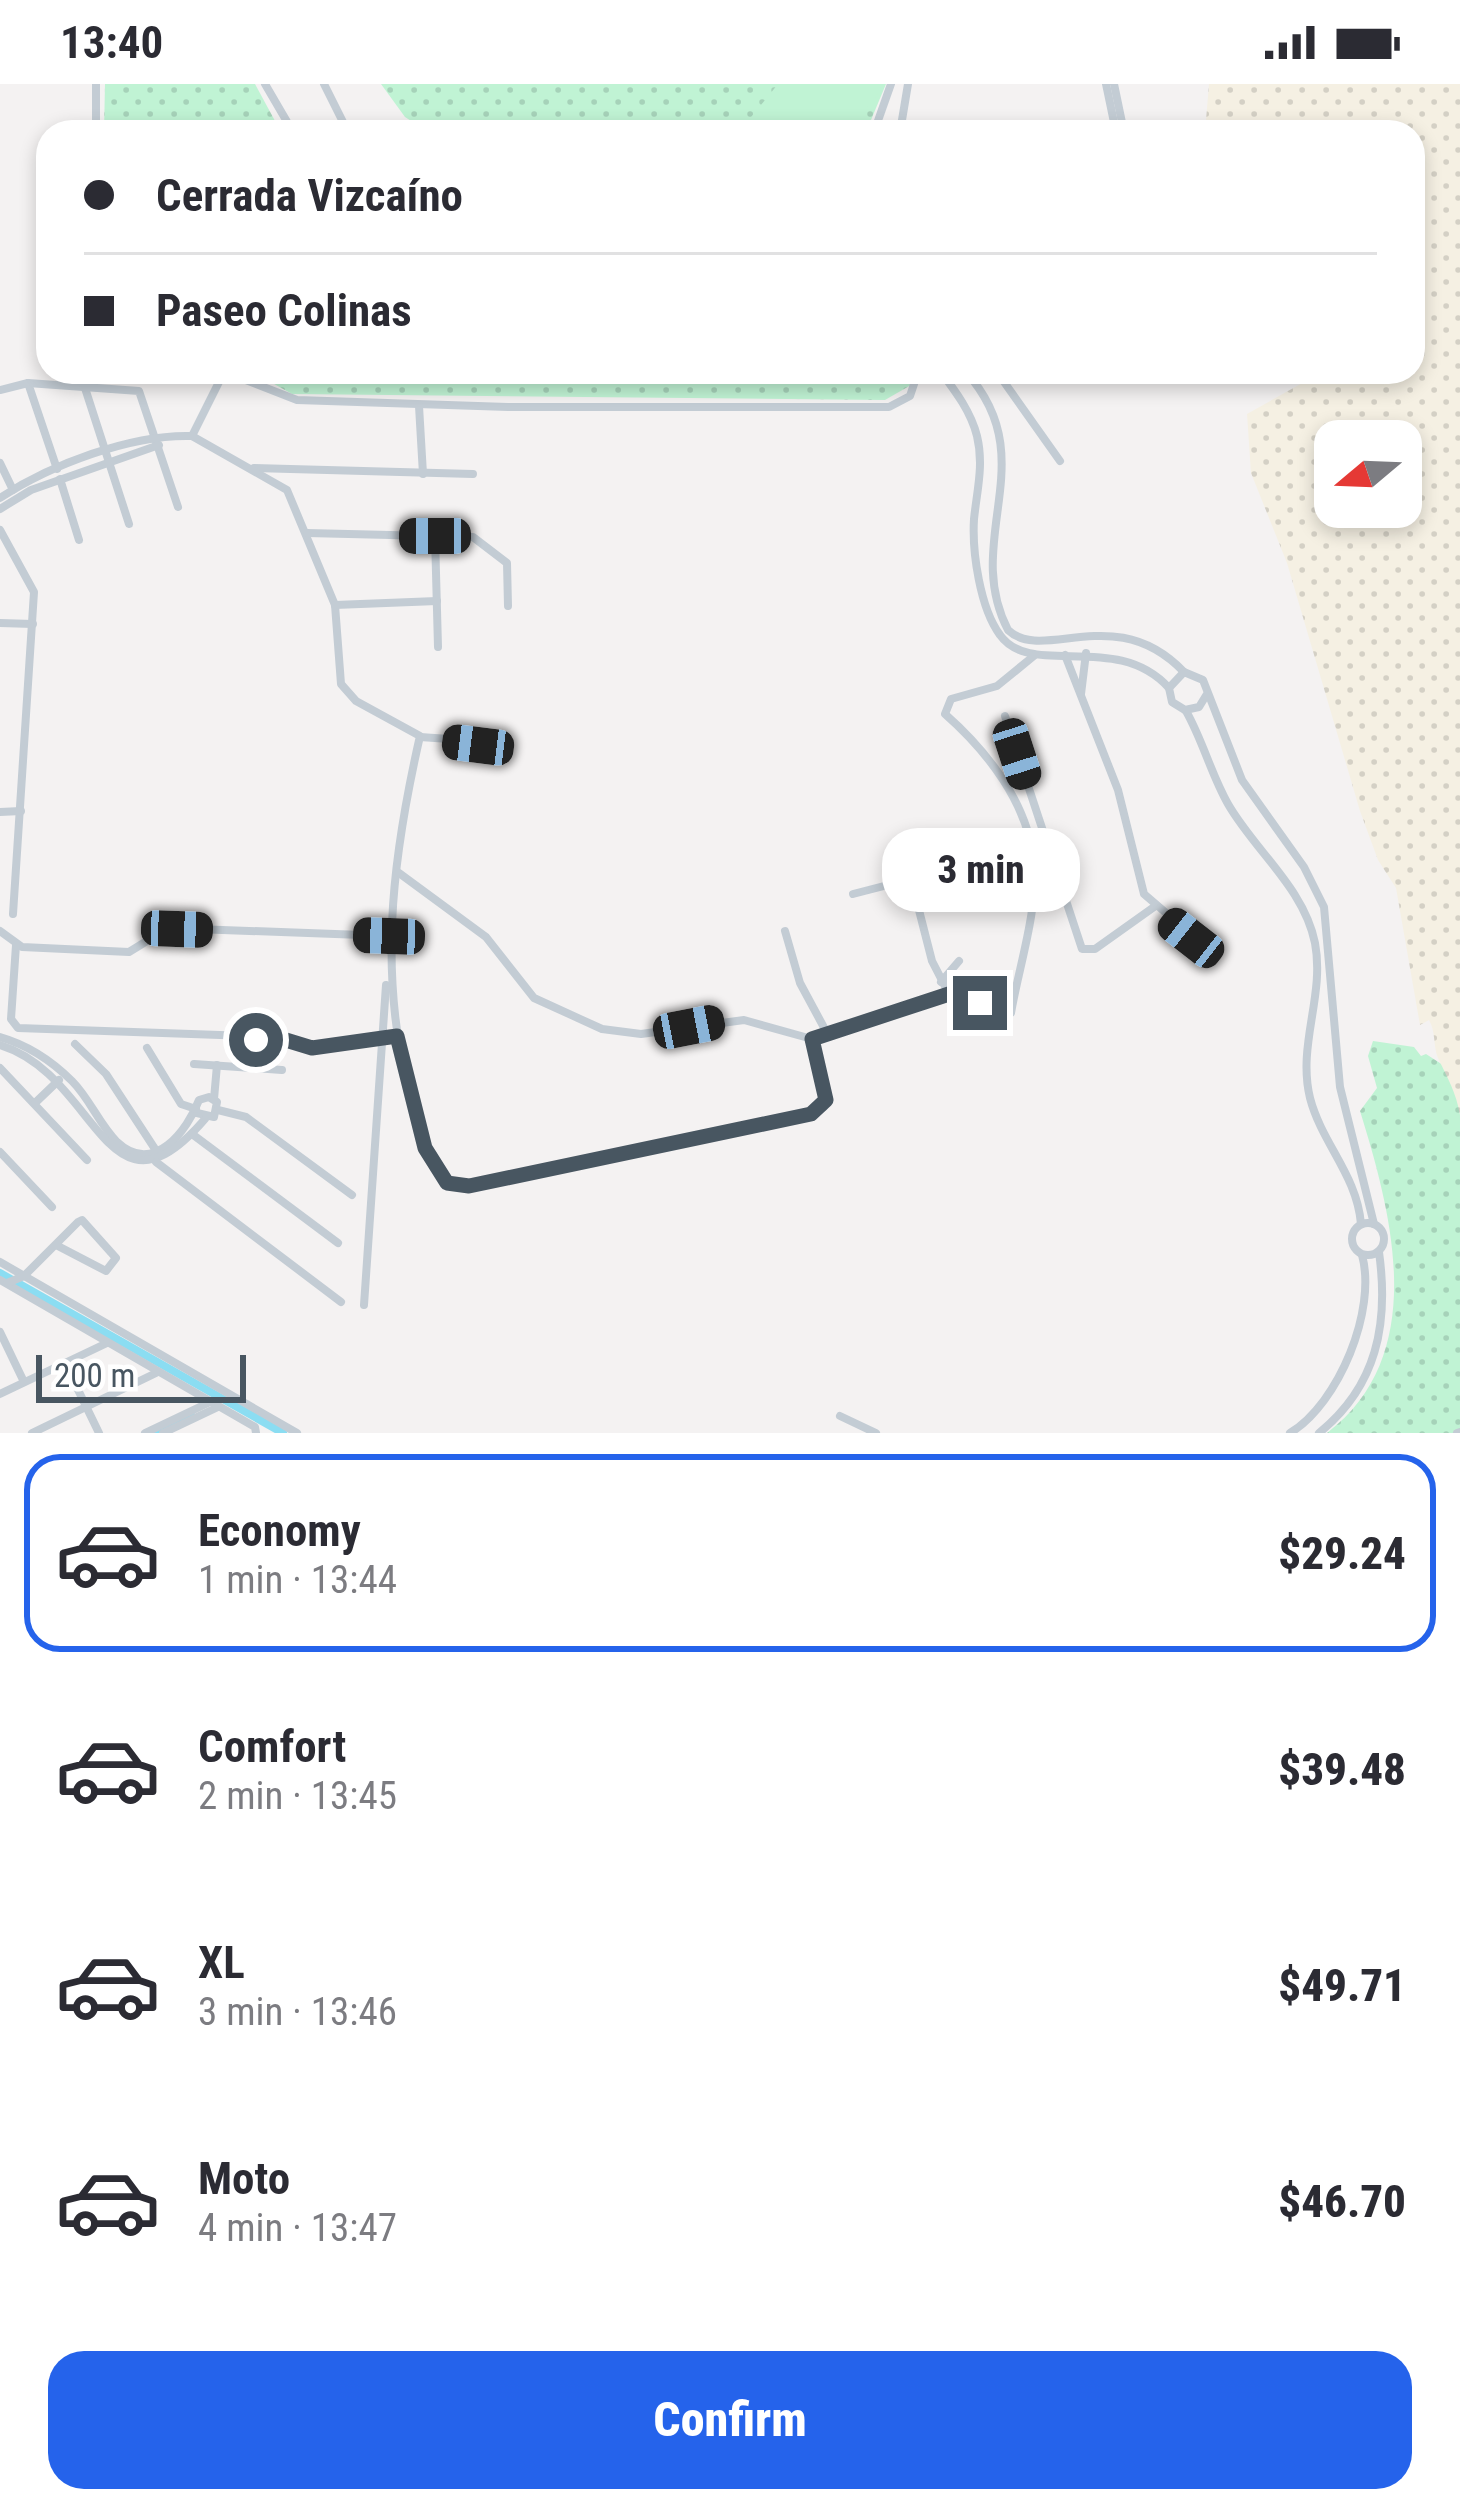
<!DOCTYPE html>
<html lang="en">
<head>
<meta charset="utf-8">
<style>
	body { margin:0; font-family:"Roboto Condensed",sans-serif; background:#f2f2f3; color:#2b2b33; height:100vh; display:flex; flex-direction:column; font-size:45px; white-space:nowrap }
	* { box-sizing:border-box; margin:0 }
	p { font-size:39px; color:#7c7c81 }
	.icon { flex:none; width:66px; height:66px; fill:none; stroke:currentColor; stroke-width:2; stroke-linecap:round; stroke-linejoin:round }
	.map { position:relative; height:1349px; overflow:hidden }
	.side { display:flex; flex-direction:column; background:#fff; flex:1 }
	.side>* { flex:none }
	.banner { position:absolute; left:36px; top:36px; width:1389px; height:264px; border-radius:36px; box-shadow:0 6px 18px #0003; display:grid; align-content:center; height:264px; padding:0 48px; background:#fff }
	.needle { width:78px; rotate:251deg }
	.tools { position:absolute; left:1314px; top:336px; display:grid; gap:24px }
	.tools a { display:grid; place-items:center; width:108px; height:108px; border-radius:24px; background:#fff; box-shadow:0 6px 18px #0003; font-size:60px }
	.scale { position:absolute; left:36px; bottom:30px; width:210px; box-sizing:border-box; padding-left:12px; border:6px solid #485661; border-top:0; font-size:33px; line-height:42px; white-space:nowrap; color:#485661; -webkit-text-stroke:9px #fff; paint-order:stroke }
	.end { position:absolute; width:54px; height:54px; margin:-27px; border:15px solid #485661; background:#fff; box-shadow:0 0 0 6px #fff }
	.from { border-radius:50% }
	.bubble { position:absolute; height:84px; border-radius:36px; background:#fff; box-shadow:0 6px 18px #0003; font-size:39px; font-weight:800; line-height:84px; text-align:center }
	.car { position:absolute; width:36px; height:72px; margin:-36px -18px; border-radius:15px; box-shadow:0 0 9px 3px #0007; background:linear-gradient(#222 24%,#8ab4d8 0 40%,#222 0 76%,#8ab4d8 0 86%,#222 0) }
	.banner b { display:flex; align-items:center; gap:42px; height:114px; font-size:45px }
	.banner b+b { border-top:3px solid #e1e1e2 }
	.banner i { width:30px; height:30px; background:#2b2b33 }
	ul { padding:21px 0 0; list-style:none }
	li { display:flex; align-items:center; gap:36px; height:198px; margin:0 24px 18px; padding:0 24px; border:6px solid transparent; border-radius:36px }
	li div { flex:1 }
	li b { display:block; font-size:45px }
	li em { font-style:normal; font-weight:800 }
	li.current { border-color:#2563eb }
	li>.icon { width:108px; height:108px; stroke-width:1.5 }
	.cta { display:flex; gap:24px; margin-top:auto; padding:24px 48px }
	.cta a { flex:1; height:138px; border-radius:36px; background:#2563eb; color:#fff; font-size:48px; font-weight:800; line-height:138px; text-align:center }
	.status { display:flex; justify-content:space-between; align-items:center; height:84px; padding:0 60px; background:#fff; direction:ltr }
	.status svg { height:33px; fill:currentColor }
	.map>svg:first-child { display:block }
	.grass { fill:url(#grass-dots) }
	.sand { fill:url(#sand-dots); fill-rule:evenodd }
	.green { fill:#c0f3d4 }
	.lines { fill:none; stroke-linecap:round; stroke-linejoin:round }
	.canal { stroke:#8bddf2; stroke-width:8 }
	.minor { stroke:#c3ccd4; stroke-width:8 }
	.route { stroke:#485661; stroke-width:15 }
</style>
</head>
<body>
<div class="status"><b>13:40</b><svg viewBox="0 0 49 12"><path d="M0 12V9h3v3zM5 12V6h3v6zM10 12V3h3v9zM15 12V0h3v12zM26 1h20v11H26zM47 4h2v5h-2z"/></svg></div>
<div class="map">
<svg width="1460" height="1349" viewBox="0 0 1460 1349">
	<defs>
		<pattern id="grass-dots" width="8" height="8" patternUnits="userSpaceOnUse" patternTransform="scale(3)"><rect width="8" height="8" fill="#c0f3d4"/><path d="M2 2h.1M6 6h.1" fill="none" stroke="#a6d2b9" stroke-width="1.8" stroke-linecap="round"/></pattern>
		<pattern id="sand-dots" width="8" height="8" patternUnits="userSpaceOnUse" patternTransform="scale(3)"><rect width="8" height="8" fill="#f5f0e3"/><path d="M2 2h.1M6 6h.1" fill="none" stroke="#d4d0c5" stroke-width="1.8" stroke-linecap="round"/></pattern>
	</defs>
	<rect width="100%" height="100%" fill="#f4f2f2"/>
	<!-- grass -->
	<g class="grass">
		<path d="M105 0H255L281 48H104Z"/>
		<path d="M381 0H886L866 48H428L405 33Z"/>
		<path d="M262 288H909L911 301 885 316 292 310 260 292Z"/>
		<path d="M1373 957 1414 963 1421 972 1426 970 1460 992V1349H1327C1430 1271 1392 1130 1360 1027L1377 1004 1368 972Z"/>
	</g>
	<!-- sand -->
	<path class="sand" d="M1209 0H1460V1031C1456 1008 1448 995 1438 974 1433 962 1436 948 1429 936L1420 941 1396 804 1378 776 1360 727 1287 479 1251 389 1247 330 1322 288H1413V48H1205ZM1401 357V423H1335V357Z"/>
	<!-- green -->
	<path class="green" d="M778 0H882C861 55 788 48 739 48Z"/>
	<g class="lines">
		<!-- canal -->
		<g class="canal">
			<path d="M0 1189 283 1349"/>
			<path d="M155 1349 191 1331"/>
		</g>
		<!-- minor -->
		<g class="minor">
			<path d="M265 0 293 48"/>
			<path d="M324 0 348 48"/>
			<path d="M1106 0 1116 48"/>
			<path d="M1114 0 1124 48"/>
			<path d="M96 48V0"/>
			<path d="M874 48 891 0"/>
			<path d="M900 48 908 0"/>
			<path d="M205 288 218 296"/>
			<path d="M225 288 297 316 508 323H889L910 312 918 288"/>
			<path d="M941 288C956 308 971 328 977 352 984 381 977 406 974 435 972 468 980 524 1000 551 1031 595 1117 546 1169 604"/>
			<path d="M966 288C1045 376 961 455 1008 546 1044 580 1115 516 1184 588"/>
			<path d="M997 288 1060 377"/>
			<path d="M28 299 57 385"/>
			<path d="M84 301 129 440"/>
			<path d="M0 306 28 299 139 307 178 423"/>
			<path d="M419 322 423 390"/>
			<path d="M192 352 224 288"/>
			<path d="M0 379 13 406"/>
			<path d="M254 384 473 390"/>
			<path d="M60 395 79 456"/>
			<path d="M0 414C50 381 131 350 192 352L287 406 335 521 341 600 356 617 420 652C391 779 377 896 413 1024 421 1050 426 1081 447 1099L469 1103 815 1029 824 1023 826 1007 812 955"/>
			<path d="M0 425 31 406 159 361"/>
			<path d="M0 446 34 508 13 830"/>
			<path d="M307 449 473 453 507 479 508 522"/>
			<path d="M435 452 438 563"/>
			<path d="M335 521 437 517"/>
			<path d="M0 539 33 540"/>
			<path d="M1065 571 1118 706 1144 810 1216 872"/>
			<path d="M1081 610 1086 569"/>
			<path d="M1207 610 1199 623 1185 626 1172 618 1169 604 1184 588 1203 596 1242 696 1304 783 1324 823 1340 1003 1374 1140"/>
			<path d="M1186 627C1203 657 1211 690 1228 720 1255 767 1304 804 1315 859 1325 912 1297 961 1310 1014 1322 1060 1357 1091 1361 1140"/>
			<path d="M1005 632 1082 865H1095L1154 823"/>
			<path d="M420 653 508 659"/>
			<path d="M0 728 21 727"/>
			<path d="M399 789 486 853 534 914 602 945 641 950 744 936 812 955 949 910 1011 929C1019 882 1038 827 1034 780 1029 720 987 667 945 630L951 615 997 602 1035 571"/>
			<path d="M853 810 911 795 932 877 949 910"/>
			<path d="M0 847 22 863 129 868 168 844 389 852"/>
			<path d="M785 847 800 899 828 951"/>
			<path d="M16 861 11 935 18 944 276 953 312 964 397 952"/>
			<path d="M941 898 959 877"/>
			<path d="M0 953C28 961 52 977 72 997 90 1015 99 1040 117 1058 154 1093 188 1045 199 1016L209 1013 217 1018 214 1033 197 1029"/>
			<path d="M75 960 106 990 157 1068"/>
			<path d="M0 961C99 991 106 1150 205 1035"/>
			<path d="M147 964 181 1020 196 1025"/>
			<path d="M194 980 282 986"/>
			<path d="M0 984 87 1076"/>
			<path d="M214 1015 217 981"/>
			<path d="M35 1019 59 996"/>
			<path d="M218 1026 246 1033 352 1111"/>
			<path d="M192 1050 338 1159"/>
			<path d="M0 1068 52 1123"/>
			<path d="M156 1078 341 1218"/>
			<circle cx="1368" cy="1155" r="16"/>
			<path d="M0 1178 297 1349"/>
			<path d="M0 1196 255 1343 256 1349"/>
			<path d="M7 1199 24 1192 78 1138 82 1136 116 1174 106 1187 56 1161"/>
			<path d="M364 1221 386 901"/>
			<path d="M0 1248 24 1298"/>
			<path d="M65 1279 99 1349"/>
			<path d="M0 1310 107 1259"/>
			<path d="M840 1332 876 1349"/>
			<path d="M32 1349 156 1289"/>
			<path d="M145 1349 208 1319"/>
			<path d="M163 1349 218 1323"/>
			<path d="M1290 1349C1339 1319 1377 1226 1362 1171"/>
			<path d="M1319 1349C1377 1302 1389 1240 1379 1168"/>
			<path d="M1457 1349 1460 1348"/>
		</g>
	</g>
	<g class="lines">
		<!-- route -->
		<path class="route" d="M256 956 276 953 312 964 397 952 425 1064 447 1099 469 1102 811 1030 826 1016 812 955 949 910 980 919"/>
	</g>
</svg>
<div class="tools">
<a><svg class="needle" viewBox="-14 -14 28 28"><path d="M0-13l5 13h-10z" fill="#e53935"/><path d="M0 13l5-13h-10z" fill="#7c7c81"/></svg></a>
</div>
<div class="scale">200 m</div>
<i class="end from" style="left:256px;top:956px"></i>
<i class="end" style="left:980px;top:919px"></i>
<div class="bubble" style="left:882px;top:744px;width:198px">3 min</div>
<i class="car" style="left:435px;top:452px;rotate:270deg"></i>
<i class="car" style="left:478px;top:661px;rotate:277deg"></i>
<i class="car" style="left:1017px;top:670px;rotate:162deg"></i>
<i class="car" style="left:177px;top:845px;rotate:92deg"></i>
<i class="car" style="left:389px;top:852px;rotate:272deg"></i>
<i class="car" style="left:1191px;top:854px;rotate:308deg"></i>
<i class="car" style="left:689px;top:943px;rotate:79deg"></i>
<div class="banner">
<b><i class="from"></i>Cerrada Vizcaíno</b>
<b><i></i>Paseo Colinas</b>
</div>
</div>
<section class="side">
<ul>
<li class="current"><svg class="icon" aria-label="car" viewBox="0 0 24 24"><path d="M5 17H2v-5l4-1 3-4h7l3 4 3 1v5h-3M9 17h6M6 11h13"/><circle cx="7" cy="17" r="2"/><circle cx="17" cy="17" r="2"/></svg><div><b>Economy</b><p>1 min · 13:44</p></div><em>$29.24</em></li>
<li><svg class="icon" aria-label="car" viewBox="0 0 24 24"><path d="M5 17H2v-5l4-1 3-4h7l3 4 3 1v5h-3M9 17h6M6 11h13"/><circle cx="7" cy="17" r="2"/><circle cx="17" cy="17" r="2"/></svg><div><b>Comfort</b><p>2 min · 13:45</p></div><em>$39.48</em></li>
<li><svg class="icon" aria-label="car" viewBox="0 0 24 24"><path d="M5 17H2v-5l4-1 3-4h7l3 4 3 1v5h-3M9 17h6M6 11h13"/><circle cx="7" cy="17" r="2"/><circle cx="17" cy="17" r="2"/></svg><div><b>XL</b><p>3 min · 13:46</p></div><em>$49.71</em></li>
<li><svg class="icon" aria-label="car" viewBox="0 0 24 24"><path d="M5 17H2v-5l4-1 3-4h7l3 4 3 1v5h-3M9 17h6M6 11h13"/><circle cx="7" cy="17" r="2"/><circle cx="17" cy="17" r="2"/></svg><div><b>Moto</b><p>4 min · 13:47</p></div><em>$46.70</em></li>
</ul>
<div class="cta"><a>Confirm</a></div>
</section>
</body>
</html>
